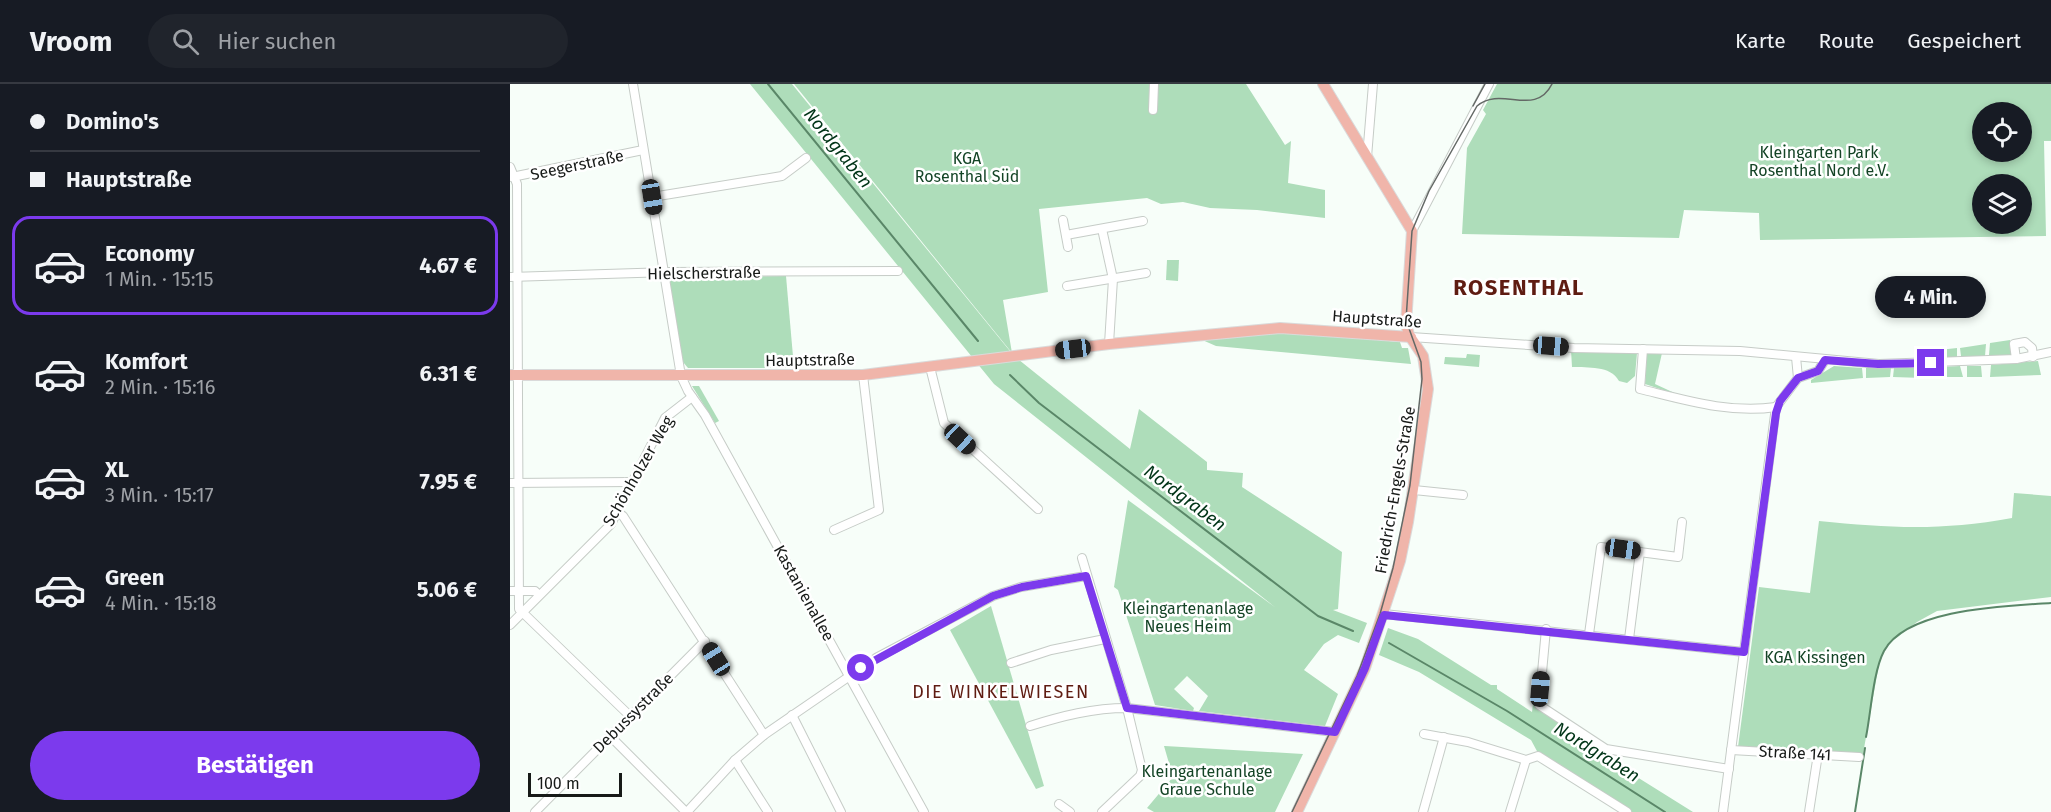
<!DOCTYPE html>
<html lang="de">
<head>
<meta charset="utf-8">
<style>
	body { margin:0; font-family:"Fira Sans",sans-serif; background:#20242c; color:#f1f3f6; height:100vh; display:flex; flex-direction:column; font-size:22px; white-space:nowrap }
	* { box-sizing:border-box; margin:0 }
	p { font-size:20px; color:#9ea1a6 }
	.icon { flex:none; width:33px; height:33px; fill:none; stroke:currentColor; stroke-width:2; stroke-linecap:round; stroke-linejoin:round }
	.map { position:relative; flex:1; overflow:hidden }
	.side { display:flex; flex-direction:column; background:#171b24; width:510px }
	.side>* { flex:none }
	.banner { display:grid; align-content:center; height:132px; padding:0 30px; background:#171b24 }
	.controls { position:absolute; left:1462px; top:18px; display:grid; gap:12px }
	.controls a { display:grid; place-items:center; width:60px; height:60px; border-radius:50%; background:#171b24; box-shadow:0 3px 9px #0003; font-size:30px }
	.scale { position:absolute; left:18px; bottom:15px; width:94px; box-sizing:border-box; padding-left:6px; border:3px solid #171a18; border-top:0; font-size:16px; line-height:21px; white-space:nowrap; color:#171a18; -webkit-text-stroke:4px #fff; paint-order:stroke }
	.end { position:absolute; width:27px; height:27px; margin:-14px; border:8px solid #7c3aed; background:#fff; box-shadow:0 0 0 3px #fff }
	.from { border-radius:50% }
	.bubble { position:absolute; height:42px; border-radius:21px; background:#171b24; box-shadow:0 3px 9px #0003; font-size:20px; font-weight:700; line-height:42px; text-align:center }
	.car { position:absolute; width:18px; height:36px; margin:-18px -9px; border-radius:8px; box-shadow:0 0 4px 2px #0007; background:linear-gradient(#222 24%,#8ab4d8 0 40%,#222 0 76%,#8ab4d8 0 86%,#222 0) }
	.banner b { display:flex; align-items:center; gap:21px; height:57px; font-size:22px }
	.banner b+b { border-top:2px solid #363941 }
	.banner i { width:15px; height:15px; background:#f1f3f6 }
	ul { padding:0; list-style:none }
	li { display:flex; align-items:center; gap:18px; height:99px; margin:0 12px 9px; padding:0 18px; border:3px solid transparent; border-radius:18px }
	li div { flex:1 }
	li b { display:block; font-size:22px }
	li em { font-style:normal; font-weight:700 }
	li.selected { border-color:#7c3aed }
	li>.icon { width:54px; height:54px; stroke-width:1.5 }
	.button { display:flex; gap:12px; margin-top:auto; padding:12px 30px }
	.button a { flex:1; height:69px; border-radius:36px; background:#7c3aed; color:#fff; font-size:24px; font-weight:700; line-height:69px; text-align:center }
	header { display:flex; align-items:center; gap:36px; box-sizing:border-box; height:84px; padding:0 30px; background:#171b24; border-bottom:2px solid #363941 }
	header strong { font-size:28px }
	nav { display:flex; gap:33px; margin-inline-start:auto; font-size:21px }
	.search { width:420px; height:54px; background:#20242c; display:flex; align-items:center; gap:15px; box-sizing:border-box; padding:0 21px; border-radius:33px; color:#9ea1a6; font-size:22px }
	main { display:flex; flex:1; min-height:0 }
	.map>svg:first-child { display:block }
	.green { fill:#aeddba; fill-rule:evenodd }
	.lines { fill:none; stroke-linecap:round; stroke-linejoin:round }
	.stream { stroke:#5a8768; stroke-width:2 }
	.minor-casing { stroke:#c6ccc7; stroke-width:10 }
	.major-casing { stroke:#dadada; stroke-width:12 }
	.minor { stroke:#fff; stroke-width:8 }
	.major { stroke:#f0b5aa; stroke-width:10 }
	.tram { stroke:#646966; stroke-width:1.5 }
	.route { stroke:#7c3aed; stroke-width:8 }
	.labels { text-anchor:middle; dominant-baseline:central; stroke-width:5; stroke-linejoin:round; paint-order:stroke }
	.park-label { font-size:16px; fill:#144426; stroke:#fff }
	.street-label { font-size:16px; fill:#171a18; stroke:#fff }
	.water-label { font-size:18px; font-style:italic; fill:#003417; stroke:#fff }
	.neighbourhood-label { font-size:18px; letter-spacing:1.5px; fill:#5f1c12; stroke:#fff }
	.district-label { font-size:22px; font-weight:bold; letter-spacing:1.5px; fill:#5f1c12; stroke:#fff }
</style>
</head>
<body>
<header>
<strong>Vroom</strong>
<div class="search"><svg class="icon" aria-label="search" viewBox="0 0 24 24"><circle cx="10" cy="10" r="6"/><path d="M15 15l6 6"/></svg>Hier suchen</div>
<nav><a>Karte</a><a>Route</a><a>Gespeichert</a></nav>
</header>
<main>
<section class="side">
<div class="banner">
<b><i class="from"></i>Domino's</b>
<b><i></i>Hauptstraße</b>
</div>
<ul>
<li class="selected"><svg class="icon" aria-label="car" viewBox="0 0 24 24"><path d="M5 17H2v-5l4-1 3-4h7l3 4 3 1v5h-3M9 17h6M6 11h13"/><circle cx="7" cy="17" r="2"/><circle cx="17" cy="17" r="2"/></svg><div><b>Economy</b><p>1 Min. · 15:15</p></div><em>4.67 €</em></li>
<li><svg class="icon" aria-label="car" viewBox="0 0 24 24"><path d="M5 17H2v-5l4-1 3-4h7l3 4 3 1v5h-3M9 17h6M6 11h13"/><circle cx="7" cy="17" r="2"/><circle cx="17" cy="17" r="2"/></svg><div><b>Komfort</b><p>2 Min. · 15:16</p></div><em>6.31 €</em></li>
<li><svg class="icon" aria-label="car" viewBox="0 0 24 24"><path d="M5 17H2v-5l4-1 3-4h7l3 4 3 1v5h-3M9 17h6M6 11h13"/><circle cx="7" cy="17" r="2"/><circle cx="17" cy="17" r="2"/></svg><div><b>XL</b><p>3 Min. · 15:17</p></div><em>7.95 €</em></li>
<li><svg class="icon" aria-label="car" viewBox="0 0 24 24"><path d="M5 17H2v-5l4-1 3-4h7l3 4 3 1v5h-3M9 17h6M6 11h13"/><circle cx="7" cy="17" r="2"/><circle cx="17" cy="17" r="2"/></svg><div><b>Green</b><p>4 Min. · 15:18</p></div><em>5.06 €</em></li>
</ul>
<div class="button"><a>Bestätigen</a></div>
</section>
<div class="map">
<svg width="1541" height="728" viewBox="0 0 1541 728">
	<rect width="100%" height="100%" fill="#f7fef9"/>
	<!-- green -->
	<g class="green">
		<path d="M240 0H282L504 272 620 365 629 325 697 378V386L733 389 732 403 832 468 828 525 823 526 857 539 849 559 828 551 814 560 794 586 828 610 815 642 689 627 698 612 677 592 664 605 684 624 683 627 645 621 608 506 604 503 618 416 766 524 484 300Z"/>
		<path d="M284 0H736L775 61 781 57 778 99 815 106V134L747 126 700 124 673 118 651 120 637 114 529 125 538 208 493 216 502 269Z"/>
		<path d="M987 0H1541V57H1534L1536 152 1250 156 1249 129 1174 126 1169 154 952 150 957 64 976 30 973 26ZM1473 28H1512V68H1473ZM1473 100H1512V140H1473Z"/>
		<path d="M657 176H669L668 197 656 196Z"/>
		<path d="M276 192 284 284H178L173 278 159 193Z"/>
		<path d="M767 247 890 258 892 264H898L901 280 706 262 690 255Z"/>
		<path d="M1500 256 1502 271H1479L1480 259Z"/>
		<path d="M1476 260 1475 272H1451L1450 264Z"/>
		<path d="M1447 264V273H1412L1411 268Z"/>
		<path d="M1061 266 1127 269 1125 292 1117 299 1109 297C1100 281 1078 284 1062 283Z"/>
		<path d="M1137 268 1152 269 1145 300 1171 312 1135 300Z"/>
		<path d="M957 270 970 271 969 283 934 280 935 273 956 274Z"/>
		<path d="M1528 277 1531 291 1480 293 1481 281Z"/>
		<path d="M1324 282 1352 284 1353 294 1301 299V296Z"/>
		<path d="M1450 282 1453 293H1433L1430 283Z"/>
		<path d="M1457 282H1471L1472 293H1457Z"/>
		<path d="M1413 283H1427L1429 294H1416Z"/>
		<path d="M1356 284H1381L1380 293 1356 294Z"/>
		<path d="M1384 284H1410L1413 294 1383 293Z"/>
		<path d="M182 302H189L209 337 205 339Z"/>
		<path d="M1504 409 1541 412V513L1427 527 1407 538 1376 562 1369 580 1353 670 1228 663 1249 503 1300 509 1309 437C1380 444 1431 447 1502 434Z"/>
		<path d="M481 522 534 702 526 705 440 546Z"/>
		<path d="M878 544 908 555 981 601H987V605L1022 628 1023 620 1099 669 1087 668 1183 728H1120L1028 669 1021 656 909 588 869 571Z"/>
		<path d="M654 662H655L793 670 765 728H644L637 724 663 693Z"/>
	</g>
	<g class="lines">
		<!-- stream -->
		<g class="stream">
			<path d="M258 0 468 257"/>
			<path d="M500 291 529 319 808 532 843 547"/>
			<path d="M879 559 997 627 1155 728"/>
			<path d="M1356 653C1361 628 1363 588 1374 567 1397 524 1498 522 1541 519"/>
			<path d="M1345 728 1355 664"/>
		</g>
		<defs>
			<g id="minor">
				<path d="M123 0 171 292 178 307 195 331 414 728"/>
				<path d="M643 26 644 0"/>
				<path d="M857 73 863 0"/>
				<path d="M0 83 7 100 9 525 120 632"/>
				<path d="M2 93 133 66"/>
				<path d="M142 113 272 92 296 74"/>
				<path d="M553 136 558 163"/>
				<path d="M592 145 603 195 599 260"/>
				<path d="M902 147 979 0"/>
				<path d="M556 151 633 137"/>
				<path d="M0 193 159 188 388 187"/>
				<path d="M557 202 636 189"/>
				<path d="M901 253 1064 264 1230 267 1369 280 1506 275 1541 268"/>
				<path d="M1133 265 1130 305C1175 316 1220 330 1266 323"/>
				<path d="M1286 273 1288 294"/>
				<path d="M1506 275 1504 260 1515 258 1522 264 1523 273"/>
				<path d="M420 283 434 339 528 425"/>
				<path d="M0 399 121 398"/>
				<path d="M904 406 953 411"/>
				<path d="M107 428 113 432 254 651"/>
				<path d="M324 446 369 426 353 291"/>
				<path d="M572 474 617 624 632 686 630 692 592 728"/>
				<path d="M0 507H25L29 511"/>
				<path d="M874 530 1234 568"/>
				<path d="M0 541 101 440 155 334 182 313"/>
				<path d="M1036 545 1029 621 1096 665 1219 685"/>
				<path d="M1079 550 1091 463 1168 473 1172 438"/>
				<path d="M1119 555 1130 468"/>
				<path d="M501 579 541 566 595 555"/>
				<path d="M282 631 331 728"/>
				<path d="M520 642C552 632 583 624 617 624L825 648"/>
				<path d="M914 650 958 658 1016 676"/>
				<path d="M100 652 176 728"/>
				<path d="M1221 666 1349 673"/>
				<path d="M225 676 258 728"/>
				<path d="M549 720 560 728"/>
				<path d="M25 728 195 557"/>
				<path d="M177 728 225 676 254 651 366 574 483 512 511 503 576 492"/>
				<path d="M913 728 934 653"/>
				<path d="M1000 728 1016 676 1028 672 1117 728"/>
				<path d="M1213 728 1266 323 1288 294 1308 287 1315 276"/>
				<path d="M1299 728 1308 670"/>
			</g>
			<g id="major">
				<path d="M0 291H353L599 260 770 244 901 253"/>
				<path d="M787 728 855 584 890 477 898 438 918 305 913 272 899 251 896 240 902 147 813 0"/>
			</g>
		</defs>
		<!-- minor casing -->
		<use href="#minor" class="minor-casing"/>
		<!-- major casing -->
		<use href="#major" class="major-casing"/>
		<!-- minor -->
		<use href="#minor" class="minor"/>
		<!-- major -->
		<use href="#major" class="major"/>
		<!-- tram -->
		<g class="tram">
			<path d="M963 22 975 0"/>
			<path d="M782 728 847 592 870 530 883 484 900 401 912 295 911 278 896 236 902 147 919 107 967 22C991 1 1025 34 1042 0"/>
		</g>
	</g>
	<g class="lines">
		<!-- route -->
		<path class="route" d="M351 584 483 512 512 503 576 492 617 624 825 648 855 584 874 531 1234 568 1266 329 1270 317 1288 294 1308 287 1315 276 1368 280 1421 279"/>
	</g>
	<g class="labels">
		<!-- park labels -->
		<g class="park-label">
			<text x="1309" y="68">Kleingarten Park<tspan x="1309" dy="18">Rosenthal Nord e.V.</tspan></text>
			<text x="457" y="74">KGA<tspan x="457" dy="18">Rosenthal Süd</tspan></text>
			<text x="678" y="524">Kleingartenanlage<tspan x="678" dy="18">Neues Heim</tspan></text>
			<text x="1305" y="573">KGA Kissingen</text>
			<text x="697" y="687">Kleingartenanlage<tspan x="697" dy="18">Graue Schule</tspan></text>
		</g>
		<!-- street labels -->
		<g class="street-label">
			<text transform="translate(67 81) rotate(-12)">Seegerstraße</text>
			<text transform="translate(194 189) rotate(-1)">Hielscherstraße</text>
			<text transform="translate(867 235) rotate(4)">Hauptstraße</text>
			<text transform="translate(300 276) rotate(-1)">Hauptstraße</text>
			<text transform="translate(128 387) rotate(-60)">Schönholzer Weg</text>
			<text transform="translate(885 406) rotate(-80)">Friedrich-Engels-Straße</text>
			<text transform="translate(294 509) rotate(61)">Kastanienallee</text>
			<text transform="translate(123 629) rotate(-45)">Debussystraße</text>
			<text transform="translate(1285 669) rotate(3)">Straße 141</text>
		</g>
		<!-- water labels -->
		<g class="water-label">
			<text transform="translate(328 64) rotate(51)">Nordgraben</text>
			<text transform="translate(675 414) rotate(37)">Nordgraben</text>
			<text transform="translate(1087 668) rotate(32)">Nordgraben</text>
		</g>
		<!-- neighbourhood labels -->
		<g class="neighbourhood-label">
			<text x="491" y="608">DIE WINKELWIESEN</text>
		</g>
		<!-- district labels -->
		<g class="district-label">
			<text x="1009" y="203">ROSENTHAL</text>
		</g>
	</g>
</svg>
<div class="controls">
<a><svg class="icon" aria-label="locate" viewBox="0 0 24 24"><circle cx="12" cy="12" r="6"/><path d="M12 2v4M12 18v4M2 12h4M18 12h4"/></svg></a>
<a><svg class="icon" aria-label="layers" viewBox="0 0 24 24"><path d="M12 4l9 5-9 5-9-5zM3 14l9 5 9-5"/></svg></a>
</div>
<div class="scale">100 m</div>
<i class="end from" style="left:351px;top:584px"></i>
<i class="end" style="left:1421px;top:279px"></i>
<div class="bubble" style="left:1365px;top:192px;width:111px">4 Min.</div>
<i class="car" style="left:142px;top:113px;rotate:171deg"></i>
<i class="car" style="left:1041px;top:262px;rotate:94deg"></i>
<i class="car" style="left:563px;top:265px;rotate:263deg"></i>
<i class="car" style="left:450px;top:355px;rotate:133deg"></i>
<i class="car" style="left:1113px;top:465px;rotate:98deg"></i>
<i class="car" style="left:206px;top:575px;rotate:328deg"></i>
<i class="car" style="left:1030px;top:605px;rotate:5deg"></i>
</div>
</main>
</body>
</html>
